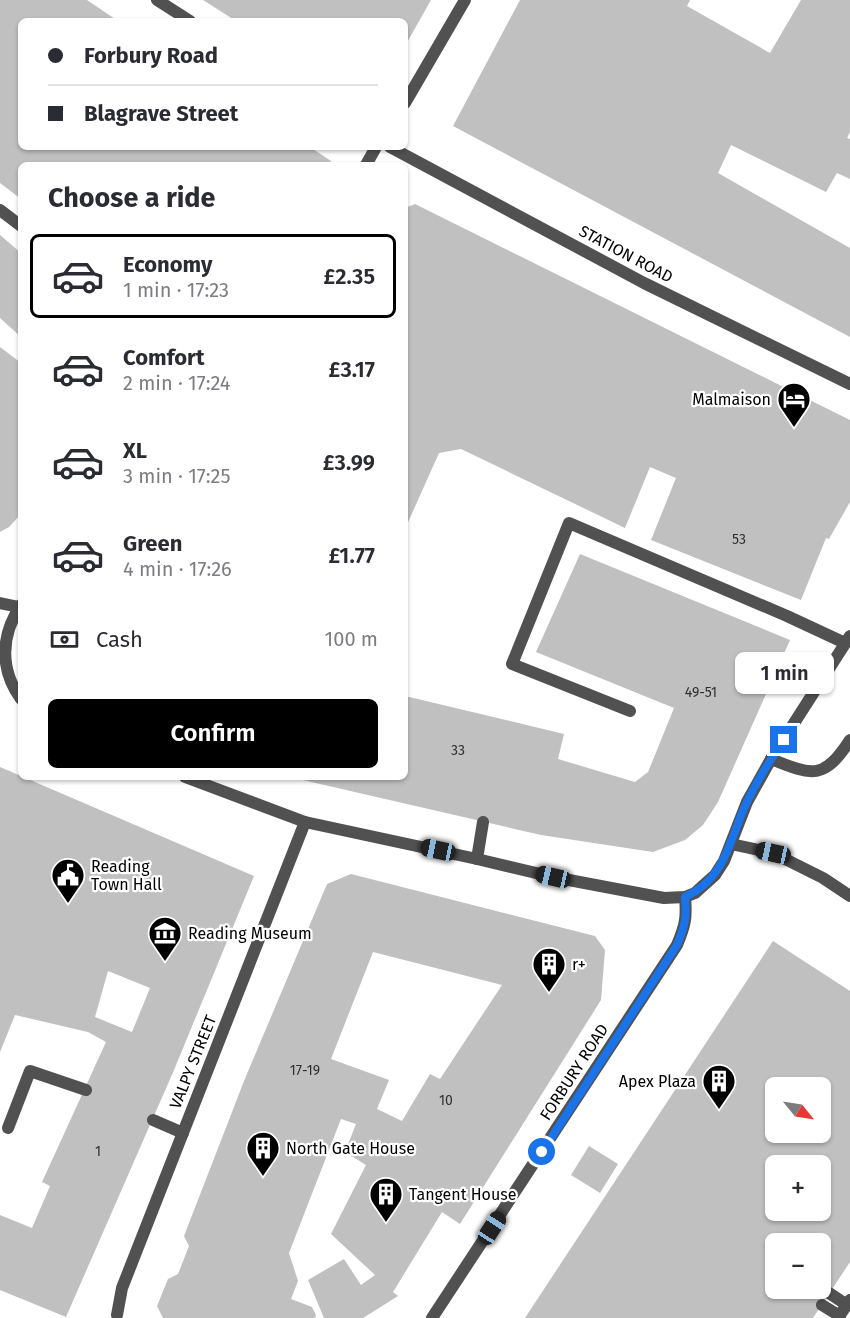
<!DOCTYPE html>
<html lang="en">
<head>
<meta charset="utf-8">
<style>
	body { margin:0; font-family:"Fira Sans",sans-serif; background:#f2f2f3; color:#2b2b33; height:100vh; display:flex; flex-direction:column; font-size:22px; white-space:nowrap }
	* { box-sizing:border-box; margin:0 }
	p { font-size:20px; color:#7c7c81 }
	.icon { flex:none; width:33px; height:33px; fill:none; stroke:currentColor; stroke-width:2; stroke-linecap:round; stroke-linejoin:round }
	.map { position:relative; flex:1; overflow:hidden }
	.drawer { position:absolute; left:18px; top:162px; width:390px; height:618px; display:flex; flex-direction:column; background:#fff; border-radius:9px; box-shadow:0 2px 4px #0004 }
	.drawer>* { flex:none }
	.top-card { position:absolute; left:18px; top:18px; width:390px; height:132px; border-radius:9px; box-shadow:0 2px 4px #0004; display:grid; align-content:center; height:132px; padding:0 30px; background:#fff }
	.needle { width:39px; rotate:120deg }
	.fabs { position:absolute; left:765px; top:1077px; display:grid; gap:12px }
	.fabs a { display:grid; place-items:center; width:66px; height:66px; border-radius:9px; background:#fff; box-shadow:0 2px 4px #0004; font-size:30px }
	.end { position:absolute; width:27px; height:27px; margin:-14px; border:8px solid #1a73e8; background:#fff; box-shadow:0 0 0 3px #fff }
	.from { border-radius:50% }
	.bubble { position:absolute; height:42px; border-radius:9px; background:#fff; box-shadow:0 2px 4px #0004; font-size:20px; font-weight:600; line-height:42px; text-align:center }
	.car { position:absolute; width:18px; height:36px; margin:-18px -9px; border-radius:8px; box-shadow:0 0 4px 2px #0007; background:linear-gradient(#222 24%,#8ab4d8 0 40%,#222 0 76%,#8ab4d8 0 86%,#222 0) }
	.top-card b { display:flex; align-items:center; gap:21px; height:57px; font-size:22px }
	.top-card b+b { border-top:2px solid #e1e1e2 }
	.top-card i { width:15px; height:15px; background:#2b2b33 }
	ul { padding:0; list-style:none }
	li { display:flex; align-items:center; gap:18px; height:84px; margin:0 12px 9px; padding:0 18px; border:3px solid transparent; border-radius:9px }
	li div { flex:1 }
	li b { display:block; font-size:22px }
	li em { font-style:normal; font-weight:600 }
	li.active { border-color:#000 }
	li>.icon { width:54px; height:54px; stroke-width:1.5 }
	h2 { padding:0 30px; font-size:27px; line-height:72px }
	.pay { display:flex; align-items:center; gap:15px; height:66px; padding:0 30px; font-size:22px }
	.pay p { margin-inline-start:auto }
	.button { display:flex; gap:12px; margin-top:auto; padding:12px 30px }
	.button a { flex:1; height:69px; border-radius:9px; background:#000; color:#fff; font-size:24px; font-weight:600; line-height:69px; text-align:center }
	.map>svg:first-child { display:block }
	.building { fill:#c0c0c0; fill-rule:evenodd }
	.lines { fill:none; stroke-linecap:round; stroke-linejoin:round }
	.service { stroke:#515151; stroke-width:12 }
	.pedestrian { stroke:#515151; stroke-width:12 }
	.minor { stroke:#515151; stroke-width:12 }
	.route { stroke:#1a73e8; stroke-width:8 }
	.labels { text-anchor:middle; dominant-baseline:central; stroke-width:4.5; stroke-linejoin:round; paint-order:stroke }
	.number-label { font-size:14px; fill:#303030 }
	.street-label { font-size:16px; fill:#000; stroke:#fff }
	.poi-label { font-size:16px; fill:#000; stroke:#fff; text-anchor:start }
</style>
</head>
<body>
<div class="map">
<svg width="850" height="1318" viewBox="0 0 850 1318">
	<rect width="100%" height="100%" fill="#fff"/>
	<!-- building -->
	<g class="building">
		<path d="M0 0H87L118 21H21V147H310L331 161 329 165H21V199L0 183Z"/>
		<path d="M203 0H431L405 46V21H236Z"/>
		<path d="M520 0H690L687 6 770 53 801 0H850V132L847 138 850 139V179L837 173 826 192 731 145 718 173 850 248V337L453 126Z"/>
		<path d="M415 204 850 420V502L829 539 826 538 801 600 651 540 676 478 650 467 625 528 461 449 439 453 405 529V208Z"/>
		<path d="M0 235 21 253V337L0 318Z"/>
		<path d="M0 347 21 363V514L9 527 0 532Z"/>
		<path d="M580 554 790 640 718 802 703 825 685 840 653 852 541 835 294 778 405 777V696L564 734 558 759 635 782 648 772 674 708 536 652Z"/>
		<path d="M0 767 254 876 174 1070 66 1317 0 1290V1215L32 1228 50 1186 42 1182 106 1042 88 1032 15 1015 0 1052ZM108 971 150 988 132 1032 95 1017Z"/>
		<path d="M351 874 595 936 605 950 601 1000 460 1224 442 1212 393 1292 398 1296 363 1318H324L308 1280 344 1259 361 1285 375 1275 331 1234 366 1165 345 1152 356 1124 341 1119 289 1253 298 1281 291 1299 312 1307 316 1315 315 1318H163L157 1306 168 1279 178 1274 189 1246 184 1236 244 1081 327 884ZM373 952 502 985 440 1079 430 1074 402 1121 377 1109 389 1080 331 1059Z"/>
		<path d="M773 941 850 991V1262L813 1318H525ZM776 1088H820V1132H776ZM776 1166H820V1210H776ZM776 1244H820V1288H776Z"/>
		<path d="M589 1146 618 1164 600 1193 571 1175Z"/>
	</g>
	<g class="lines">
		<!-- service -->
		<g class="service">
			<path d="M630 711 512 664 569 523 787 616 845 643"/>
			<path d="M771 759C813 776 824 780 850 740"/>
			<path d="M731 844 773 853 823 878 850 896"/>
			<path d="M477 859 483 822"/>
			<path d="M153 1120 183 1133"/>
			<path d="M8 1128 30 1071 86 1090"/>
			<path d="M829 1293 847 1305"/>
			<path d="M822 1305 840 1316"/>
			<path d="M838 1318 850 1300"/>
		</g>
		<!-- pedestrian -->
		<g class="pedestrian">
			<path d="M157 0 190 21"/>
			<path d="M0 210 21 226"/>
			<path d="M0 603 19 607"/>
		</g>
		<!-- minor -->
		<g class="minor">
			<path d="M405 103 465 0"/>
			<path d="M390 147 644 283 850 384"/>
			<path d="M366 165 376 147"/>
			<path d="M21 605C0 636 0 670 21 699"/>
			<path d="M185 777 305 822 477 859 553 877 664 898 685 897 695 893 715 875 724 861 747 802 771 759 850 636"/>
			<path d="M117 1315 122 1288 305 822"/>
			<path d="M432 1318 677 945C685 926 687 918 685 897"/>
		</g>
	</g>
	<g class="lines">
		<!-- route -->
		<path class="route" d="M542 1152 677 945C685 926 687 918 685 897 726 878 729 841 746 804 757 781 770 760 784 740"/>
	</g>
	<!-- icons -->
	<defs>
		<symbol id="hotel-pin" viewBox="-11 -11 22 30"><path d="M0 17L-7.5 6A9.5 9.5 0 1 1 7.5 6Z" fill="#000" stroke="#fff"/><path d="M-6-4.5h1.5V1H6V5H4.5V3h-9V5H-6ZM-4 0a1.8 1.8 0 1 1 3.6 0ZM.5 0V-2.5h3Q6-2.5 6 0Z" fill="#fff"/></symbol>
		<symbol id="civic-pin" viewBox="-11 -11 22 30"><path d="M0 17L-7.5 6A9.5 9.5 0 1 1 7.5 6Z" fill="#000" stroke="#fff"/><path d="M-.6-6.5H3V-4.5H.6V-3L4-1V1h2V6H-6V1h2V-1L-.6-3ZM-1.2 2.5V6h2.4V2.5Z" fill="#fff"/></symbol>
		<symbol id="museum-pin" viewBox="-11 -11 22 30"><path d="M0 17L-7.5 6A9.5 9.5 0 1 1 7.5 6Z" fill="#000" stroke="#fff"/><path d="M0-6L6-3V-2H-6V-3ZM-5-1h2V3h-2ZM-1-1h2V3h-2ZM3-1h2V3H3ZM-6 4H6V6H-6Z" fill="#fff"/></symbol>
		<symbol id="building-pin" viewBox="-11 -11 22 30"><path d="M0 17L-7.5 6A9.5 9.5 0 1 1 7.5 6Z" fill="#000" stroke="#fff"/><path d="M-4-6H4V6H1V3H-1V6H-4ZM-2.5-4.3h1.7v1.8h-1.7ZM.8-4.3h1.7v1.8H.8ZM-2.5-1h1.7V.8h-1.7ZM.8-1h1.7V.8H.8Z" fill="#fff"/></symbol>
	</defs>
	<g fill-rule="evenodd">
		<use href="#hotel-pin" x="775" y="380" width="38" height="52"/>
		<use href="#civic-pin" x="49" y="856" width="38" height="52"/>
		<use href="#museum-pin" x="146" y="914" width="38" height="52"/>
		<use href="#building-pin" x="530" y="945" width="38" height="52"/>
		<use href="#building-pin" x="700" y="1062" width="38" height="52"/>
		<use href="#building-pin" x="244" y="1129" width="38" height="52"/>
		<use href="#building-pin" x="367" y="1175" width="38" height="52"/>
	</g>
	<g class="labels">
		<!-- number labels -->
		<g class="number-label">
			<text x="739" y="539">53</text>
			<text x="701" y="692">49-51</text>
			<text x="458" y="750">33</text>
			<text x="305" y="1070">17-19</text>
			<text x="446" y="1100">10</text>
			<text x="98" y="1151">1</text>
		</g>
		<!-- street labels -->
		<g class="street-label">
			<text transform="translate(626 254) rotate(28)">STATION ROAD</text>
			<text transform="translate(193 1062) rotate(-68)">VALPY STREET</text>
			<text transform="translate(574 1072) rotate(-57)">FORBURY ROAD</text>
		</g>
		<!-- poi labels -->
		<g class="poi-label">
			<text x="771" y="399" text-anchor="end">Malmaison</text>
			<text x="91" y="866">Reading<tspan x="91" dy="18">Town Hall</tspan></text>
			<text x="188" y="933">Reading Museum</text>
			<text x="572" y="964">r+</text>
			<text x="696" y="1081" text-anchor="end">Apex Plaza</text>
			<text x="286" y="1148">North Gate House</text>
			<text x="409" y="1194">Tangent House</text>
		</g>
	</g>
</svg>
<div class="fabs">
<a><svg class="needle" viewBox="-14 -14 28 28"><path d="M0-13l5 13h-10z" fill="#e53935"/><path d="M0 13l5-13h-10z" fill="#7c7c81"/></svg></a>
<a>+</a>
<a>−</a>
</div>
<i class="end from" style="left:542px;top:1152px"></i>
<i class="end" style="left:784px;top:740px"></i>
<div class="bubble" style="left:735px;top:652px;width:99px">1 min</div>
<i class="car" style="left:438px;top:850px;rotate:282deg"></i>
<i class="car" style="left:773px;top:853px;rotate:282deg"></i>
<i class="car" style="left:553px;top:877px;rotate:283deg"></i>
<i class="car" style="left:492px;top:1228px;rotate:33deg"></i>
<div class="top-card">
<b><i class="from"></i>Forbury Road</b>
<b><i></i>Blagrave Street</b>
</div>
<section class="drawer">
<h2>Choose a ride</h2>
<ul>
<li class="active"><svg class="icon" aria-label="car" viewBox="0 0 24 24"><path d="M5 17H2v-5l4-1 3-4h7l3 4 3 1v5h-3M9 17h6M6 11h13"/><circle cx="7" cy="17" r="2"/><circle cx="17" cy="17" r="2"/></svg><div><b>Economy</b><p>1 min · 17:23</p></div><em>£2.35</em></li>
<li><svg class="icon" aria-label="car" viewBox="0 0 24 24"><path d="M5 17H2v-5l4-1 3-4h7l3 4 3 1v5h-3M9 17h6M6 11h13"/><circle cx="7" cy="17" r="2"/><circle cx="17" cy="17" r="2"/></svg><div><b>Comfort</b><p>2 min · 17:24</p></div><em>£3.17</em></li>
<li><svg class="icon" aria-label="car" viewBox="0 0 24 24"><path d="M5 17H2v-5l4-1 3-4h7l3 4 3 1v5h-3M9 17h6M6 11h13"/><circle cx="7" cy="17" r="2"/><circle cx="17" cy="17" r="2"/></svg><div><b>XL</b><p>3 min · 17:25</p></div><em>£3.99</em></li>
<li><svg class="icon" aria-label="car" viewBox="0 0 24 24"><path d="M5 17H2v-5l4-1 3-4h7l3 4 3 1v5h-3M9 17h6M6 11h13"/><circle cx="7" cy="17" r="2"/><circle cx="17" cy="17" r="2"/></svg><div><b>Green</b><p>4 min · 17:26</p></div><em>£1.77</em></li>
</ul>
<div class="pay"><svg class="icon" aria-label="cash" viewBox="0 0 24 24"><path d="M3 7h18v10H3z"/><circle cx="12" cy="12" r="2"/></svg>Cash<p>100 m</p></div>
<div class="button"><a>Confirm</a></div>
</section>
</div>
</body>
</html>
